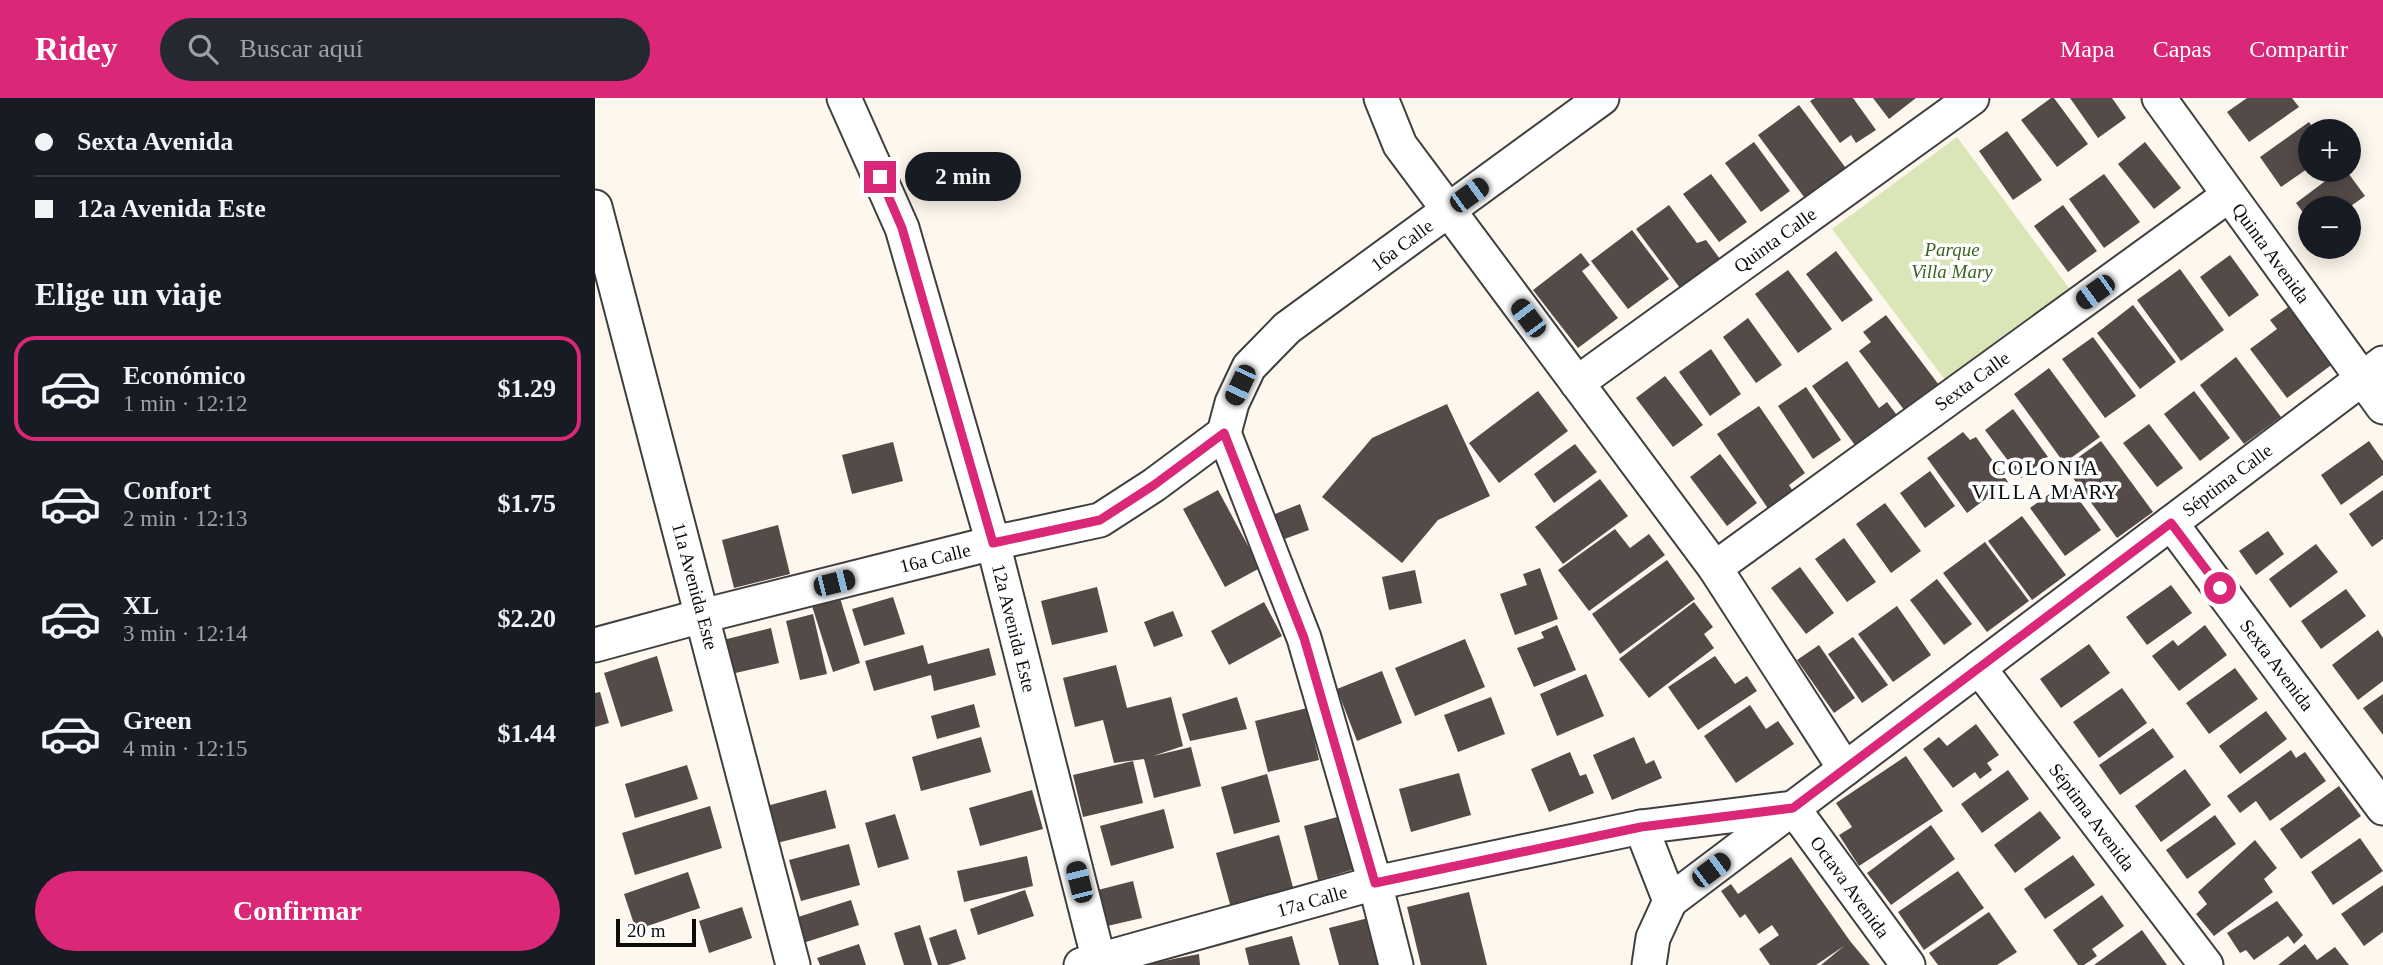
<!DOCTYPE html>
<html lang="es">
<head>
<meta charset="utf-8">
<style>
	body { margin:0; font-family:Georgia,serif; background:#242831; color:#f1f3f6; height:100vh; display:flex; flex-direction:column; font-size:26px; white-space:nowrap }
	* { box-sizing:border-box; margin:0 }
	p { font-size:23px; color:#9ea1a6 }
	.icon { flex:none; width:38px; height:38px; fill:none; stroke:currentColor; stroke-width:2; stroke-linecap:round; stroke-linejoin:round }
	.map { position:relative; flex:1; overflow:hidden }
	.panel { display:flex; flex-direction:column; background:#171b24; width:595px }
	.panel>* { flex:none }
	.guide { display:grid; align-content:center; height:154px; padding:0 35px; background:#171b24 }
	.buttons { position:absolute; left:1703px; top:21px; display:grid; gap:14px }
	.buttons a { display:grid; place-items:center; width:63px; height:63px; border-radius:50%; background:#171b24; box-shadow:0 4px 18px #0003; font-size:35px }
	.scale { position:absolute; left:21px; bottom:18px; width:80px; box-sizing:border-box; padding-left:7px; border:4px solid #0c0c0c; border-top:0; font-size:19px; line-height:24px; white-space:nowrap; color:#0c0c0c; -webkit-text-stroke:5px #fff; paint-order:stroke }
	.end { position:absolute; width:32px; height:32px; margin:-16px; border:9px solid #db2777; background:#fff; box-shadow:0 0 0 4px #fff }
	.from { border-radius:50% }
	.bubble { position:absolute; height:49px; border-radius:24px; background:#171b24; box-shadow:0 4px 18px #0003; font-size:23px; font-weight:700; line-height:49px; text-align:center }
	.car { position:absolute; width:21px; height:42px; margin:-21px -10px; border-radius:9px; box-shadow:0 0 5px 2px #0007; background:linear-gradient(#222 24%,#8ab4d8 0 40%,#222 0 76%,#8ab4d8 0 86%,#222 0) }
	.guide b { display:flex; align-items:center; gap:24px; height:66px; font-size:26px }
	.guide b+b { border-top:2px solid #363941 }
	.guide i { width:18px; height:18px; background:#f1f3f6 }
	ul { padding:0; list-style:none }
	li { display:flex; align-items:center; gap:21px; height:105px; margin:0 14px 10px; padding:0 21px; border:4px solid transparent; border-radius:21px }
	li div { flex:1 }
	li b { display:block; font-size:26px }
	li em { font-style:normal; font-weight:700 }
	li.on { border-color:#db2777 }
	li>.icon { width:63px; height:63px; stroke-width:1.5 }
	h2 { padding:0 35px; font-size:32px; line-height:84px }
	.button { display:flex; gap:14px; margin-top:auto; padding:14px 35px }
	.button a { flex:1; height:80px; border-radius:42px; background:#db2777; color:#fff; font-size:28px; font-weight:700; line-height:80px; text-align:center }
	header { display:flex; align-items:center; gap:42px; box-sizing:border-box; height:98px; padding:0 35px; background:#db2777; color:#fff }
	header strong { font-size:33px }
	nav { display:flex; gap:38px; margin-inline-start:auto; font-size:24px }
	.search { width:490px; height:63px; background:#242831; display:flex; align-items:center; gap:18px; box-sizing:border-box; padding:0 24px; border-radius:38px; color:#9ea1a6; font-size:26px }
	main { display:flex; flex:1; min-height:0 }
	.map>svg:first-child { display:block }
	.green { fill:#dae6b8 }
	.building { fill:#544b49 }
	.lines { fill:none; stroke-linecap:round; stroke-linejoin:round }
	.minor-casing { stroke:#3f3f3f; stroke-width:37 }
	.minor { stroke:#fff; stroke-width:33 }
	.route { stroke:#db2777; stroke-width:9 }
	.labels { text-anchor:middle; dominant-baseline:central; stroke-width:7; stroke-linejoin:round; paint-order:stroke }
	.street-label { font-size:19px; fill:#0c0c0c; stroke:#fff }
	.park-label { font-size:19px; font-style:italic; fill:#3b6020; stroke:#fff }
	.neighbourhood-label { font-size:21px; letter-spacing:2px; fill:#0c0c0c; stroke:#fff }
</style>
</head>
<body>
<header>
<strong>Ridey</strong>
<div class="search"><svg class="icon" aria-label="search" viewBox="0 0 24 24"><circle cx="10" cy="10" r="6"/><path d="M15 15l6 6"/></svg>Buscar aquí</div>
<nav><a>Mapa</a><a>Capas</a><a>Compartir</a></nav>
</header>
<main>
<section class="panel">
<div class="guide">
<b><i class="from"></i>Sexta Avenida</b>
<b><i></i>12a Avenida Este</b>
</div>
<h2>Elige un viaje</h2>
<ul>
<li class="on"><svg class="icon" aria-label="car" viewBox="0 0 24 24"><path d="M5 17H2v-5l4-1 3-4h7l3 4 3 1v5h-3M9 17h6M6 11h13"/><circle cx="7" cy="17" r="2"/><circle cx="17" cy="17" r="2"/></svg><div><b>Económico</b><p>1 min · 12:12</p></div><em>$1.29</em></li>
<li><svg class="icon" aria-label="car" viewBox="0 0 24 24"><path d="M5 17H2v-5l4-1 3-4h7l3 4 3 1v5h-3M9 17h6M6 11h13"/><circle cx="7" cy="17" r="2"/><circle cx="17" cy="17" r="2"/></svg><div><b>Confort</b><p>2 min · 12:13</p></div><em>$1.75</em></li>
<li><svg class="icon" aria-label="car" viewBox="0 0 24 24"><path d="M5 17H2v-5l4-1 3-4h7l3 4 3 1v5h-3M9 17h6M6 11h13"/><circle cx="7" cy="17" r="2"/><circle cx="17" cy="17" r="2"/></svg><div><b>XL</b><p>3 min · 12:14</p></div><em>$2.20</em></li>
<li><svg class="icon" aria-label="car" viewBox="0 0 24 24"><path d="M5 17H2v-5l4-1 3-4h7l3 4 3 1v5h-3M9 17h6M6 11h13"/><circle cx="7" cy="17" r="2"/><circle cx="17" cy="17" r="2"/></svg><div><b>Green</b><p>4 min · 12:15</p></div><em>$1.44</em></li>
</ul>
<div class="button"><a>Confirmar</a></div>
</section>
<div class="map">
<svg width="1788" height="867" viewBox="0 0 1788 867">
	<rect width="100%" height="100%" fill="#fef7ed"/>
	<!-- green -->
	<path class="green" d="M1362 39 1474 190 1350 282 1237 131Z"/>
	<!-- building -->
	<g class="building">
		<path d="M1220 0H1258L1281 32 1261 45 1256 37 1245 45 1215 3Z"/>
		<path d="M1278 0H1321L1294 21Z"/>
		<path d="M1456 0H1459L1493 46 1462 69 1426 22Z"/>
		<path d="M1475 0H1517L1531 20 1503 40Z"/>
		<path d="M1652 0H1697L1704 9 1654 44 1632 14Z"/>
		<path d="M1204 7 1253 73 1212 103 1163 37Z"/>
		<path d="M1714 24 1721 33H1715V69L1686 89 1665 59Z"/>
		<path d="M1412 33 1447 82 1418 102 1384 53Z"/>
		<path d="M1159 44 1195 93 1166 114 1130 65Z"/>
		<path d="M1550 44 1586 90 1559 111 1523 66Z"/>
		<path d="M1745 72H1751L1770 98 1753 110H1715V124L1701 105Z"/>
		<path d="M1116 76 1152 124 1124 144 1088 96Z"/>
		<path d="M1509 76 1545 124 1509 150 1474 101Z"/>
		<path d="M1074 107 1102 145 1111 142 1125 161 1085 190 1041 131Z"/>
		<path d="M1468 107 1502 153 1473 174 1439 128Z"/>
		<path d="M1037 132 1074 181 1033 211 996 163Z"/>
		<path d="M1241 153 1278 202 1247 224 1211 176Z"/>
		<path d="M986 155 995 167 987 173 1023 220 983 250 938 192Z"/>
		<path d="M1635 157 1664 197 1634 219 1605 179Z"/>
		<path d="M1585 171 1629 232 1586 263 1542 202Z"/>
		<path d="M1193 172 1237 231 1203 255 1160 196Z"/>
		<path d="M1538 207 1581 264 1545 291 1502 235Z"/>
		<path d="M1696 207 1739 265 1692 300 1655 251 1682 231 1675 222Z"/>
		<path d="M1291 217 1344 287 1310 313 1264 253 1276 244 1268 234Z"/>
		<path d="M1153 220 1187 267 1161 285 1128 239Z"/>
		<path d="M1498 239 1541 298 1510 320 1467 261Z"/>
		<path d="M1116 251 1146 296 1115 318 1084 274Z"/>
		<path d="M1641 259 1686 319 1649 346 1605 287Z"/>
		<path d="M1252 263 1284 310 1292 304 1304 320 1262 350 1217 288Z"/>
		<path d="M1454 270 1505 339 1469 365 1419 296Z"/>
		<path d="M1070 278 1108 327 1078 349 1041 300Z"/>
		<path d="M1211 289 1246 342 1218 361 1183 308Z"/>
		<path d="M943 293 973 333 904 385 874 345Z"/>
		<path d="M1599 293 1635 340 1605 363 1569 316Z"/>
		<path d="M852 306 895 398 843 422 807 465 727 399 777 340Z"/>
		<path d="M1164 308 1210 375 1194 387 1199 395 1174 412 1122 336Z"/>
		<path d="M1418 311 1453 359 1426 380 1390 332Z"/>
		<path d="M1554 326 1588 370 1562 389 1528 345Z"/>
		<path d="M1368 334 1375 342 1381 339 1413 384 1372 415 1332 360Z"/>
		<path d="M1506 343 1558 414 1522 440 1470 369Z"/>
		<path d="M1774 343 1788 363V377L1746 407 1726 377Z"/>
		<path d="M298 344 308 383 257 396 247 357Z"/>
		<path d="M980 346 1002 374 959 405 939 376Z"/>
		<path d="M1125 356 1162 405 1132 428 1095 379Z"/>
		<path d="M1335 373 1360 408 1330 430 1305 395Z"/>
		<path d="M1005 381 1033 418 968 466 940 429Z"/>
		<path d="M1471 384 1506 432 1470 458 1435 410Z"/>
		<path d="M623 392 665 470 630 489 588 411Z"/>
		<path d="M1788 392V441L1777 449 1754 416Z"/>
		<path d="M1290 405 1326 453 1296 475 1261 426Z"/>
		<path d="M705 406 714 432 684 443 675 418Z"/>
		<path d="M1427 418 1471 477 1437 502 1393 443Z"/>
		<path d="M183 427 195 476 139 490 127 442Z"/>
		<path d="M1020 431 1035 450 1054 436 1070 457 994 513 963 472Z"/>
		<path d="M1673 433 1689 456 1661 477 1644 453Z"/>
		<path d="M1249 440 1281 484 1252 504 1220 461Z"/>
		<path d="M1390 444 1434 503 1392 534 1348 475Z"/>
		<path d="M1721 446 1743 474 1695 510 1674 481Z"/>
		<path d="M1072 462 1100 501 1025 556 997 516Z"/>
		<path d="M1205 469 1239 515 1211 536 1176 490Z"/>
		<path d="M945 470 963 521 920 537 905 496 932 487 928 476Z"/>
		<path d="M820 472 827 505 794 512 787 479Z"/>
		<path d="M1342 481 1377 526 1349 547 1315 502Z"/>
		<path d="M1576 487 1597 515 1552 547 1531 519Z"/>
		<path d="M502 489 513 534 457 547 446 503Z"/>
		<path d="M1751 491 1771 518 1726 551 1706 523Z"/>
		<path d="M298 499 310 536 269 548 257 511Z"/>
		<path d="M245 500 265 565 238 574 217 508Z"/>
		<path d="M669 504 687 538 634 567 616 533Z"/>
		<path d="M1099 504 1118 529 1109 536 1119 550 1054 600 1024 561Z"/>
		<path d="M1302 508 1336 557 1298 584 1263 536Z"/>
		<path d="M578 513 588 538 559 549 549 524Z"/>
		<path d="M218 516 232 576 205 582 191 523Z"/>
		<path d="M962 527 981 572 939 589 922 550 949 540 946 534Z"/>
		<path d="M1610 527 1632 557 1584 593 1557 558 1578 542 1583 548Z"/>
		<path d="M176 530 184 565 136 576 128 542Z"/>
		<path d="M1783 532 1788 540V583L1763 602 1737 567Z"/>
		<path d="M1258 539 1293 587 1267 605 1233 556Z"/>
		<path d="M870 541 890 589 820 618 800 570Z"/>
		<path d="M1494 546 1515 575 1466 610 1445 581Z"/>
		<path d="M328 547 333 566 394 550 401 577 339 593 336 577 279 593 270 563Z"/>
		<path d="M1224 547 1260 600 1239 615 1202 562Z"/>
		<path d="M62 558 78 613 26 629 9 575Z"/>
		<path d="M1120 558 1140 586 1152 578 1162 593 1103 632 1073 589Z"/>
		<path d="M521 567 532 610 576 599 588 648 558 658 596 649 606 688 559 700 549 661 519 665 508 622 480 629 468 580Z"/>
		<path d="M1640 570 1663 601 1614 636 1591 605Z"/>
		<path d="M787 573 807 625 762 643 742 591Z"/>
		<path d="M991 576 1009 618 962 638 945 596Z"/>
		<path d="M1527 590 1552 625 1504 660 1478 624Z"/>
		<path d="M5 594 14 625 0 629V595Z"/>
		<path d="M1788 596V637L1768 610Z"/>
		<path d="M642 599 652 631 595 643 587 616Z"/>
		<path d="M896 599 910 636 863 654 849 617Z"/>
		<path d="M379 606 385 629 342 641 336 618Z"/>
		<path d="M1155 607 1171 631 1183 623 1199 646 1141 685 1109 638Z"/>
		<path d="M712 610 724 662 673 674 660 623Z"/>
		<path d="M1671 613 1692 641 1645 676 1624 648Z"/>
		<path d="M1381 626 1404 657 1392 665 1397 672 1385 681 1380 674 1358 690 1328 651 1344 639 1352 648Z"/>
		<path d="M1558 630 1579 659 1525 697 1504 667Z"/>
		<path d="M386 639 396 674 326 693 317 659Z"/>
		<path d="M1039 639 1051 666 1059 662 1067 680 1017 702 998 657Z"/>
		<path d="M1696 652 1701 660 1710 654 1731 683 1675 723 1661 703 1645 715 1632 698Z"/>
		<path d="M975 654 985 678 991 676 999 695 954 714 936 671Z"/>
		<path d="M1311 658 1348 713 1264 768 1244 737 1257 729 1241 705Z"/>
		<path d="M538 663 548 705 488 719 478 677Z"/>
		<path d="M92 667 103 701 40 720 30 686Z"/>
		<path d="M1590 671 1616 707 1566 744 1540 708Z"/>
		<path d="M1413 672 1434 701 1387 735 1366 706Z"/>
		<path d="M864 675 876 717 816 734 804 691Z"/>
		<path d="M672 676 685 724 639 736 626 689Z"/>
		<path d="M1744 688 1766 718 1706 761 1685 731Z"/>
		<path d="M231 692 241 730 178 746 168 709Z"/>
		<path d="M437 692 448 731 385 748 374 710Z"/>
		<path d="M115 708 127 750 40 777 27 735Z"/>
		<path d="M569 711 579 750 516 768 505 728Z"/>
		<path d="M1445 713 1466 740 1420 775 1399 747Z"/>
		<path d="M300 716 314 761 283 770 270 725Z"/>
		<path d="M1620 717 1641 746 1592 781 1571 752Z"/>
		<path d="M746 718 760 771 723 782 709 728Z"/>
		<path d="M1336 727 1360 761 1296 807 1272 775Z"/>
		<path d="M684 737 699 793 636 810 621 755Z"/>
		<path d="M1765 740 1788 773 1738 807 1716 774Z"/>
		<path d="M1660 742 1682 770 1669 781 1678 794 1619 838 1601 816 1612 806 1603 794Z"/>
		<path d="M254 746 265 787 206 803 194 762Z"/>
		<path d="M1478 757 1500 787 1450 821 1429 791Z"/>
		<path d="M432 758 438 788 369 804 362 773Z"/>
		<path d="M1196 759 1255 843 1275 867H1226L1249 848 1221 867H1175L1164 851 1184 837 1177 827 1164 836 1150 816 1145 820 1126 793 1136 786 1143 796Z"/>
		<path d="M1363 773 1389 810 1329 852 1303 814Z"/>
		<path d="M93 774 105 810 41 832 29 796Z"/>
		<path d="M538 783 547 820 508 829 499 793Z"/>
		<path d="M1788 787V834L1769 848 1746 816Z"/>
		<path d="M430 792 439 818 383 837 375 811Z"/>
		<path d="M874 794 892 867H826L812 809Z"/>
		<path d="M1507 797 1529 828 1497 851 1502 858 1489 867H1483L1458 832Z"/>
		<path d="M256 802 264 827 205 846 197 821Z"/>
		<path d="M1682 803 1708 837 1699 846 1693 838 1659 862 1651 852 1645 855 1632 835Z"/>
		<path d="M147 809 157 840 114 855 104 823Z"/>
		<path d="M1394 814 1422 854 1402 867H1343L1334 855Z"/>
		<path d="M781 818 793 867H744L734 830Z"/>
		<path d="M325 827 337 867H309L299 835Z"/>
		<path d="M361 831 371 861 353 867H343L334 840Z"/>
		<path d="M1547 832 1572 867H1499Z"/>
		<path d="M697 838 705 867H654L650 850Z"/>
		<path d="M264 846 271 867H225L222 860Z"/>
		<path d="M1710 846 1722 862 1740 849 1754 867H1683Z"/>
		<path d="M604 856 605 867H553V866Z"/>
	</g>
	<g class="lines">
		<defs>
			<g id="minor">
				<path d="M249 0 307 130 398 445 505 867"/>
				<path d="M786 0 805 47 1120 470 1250 671"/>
				<path d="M1564 0 1788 309"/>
				<path d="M0 109 198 867"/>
				<path d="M982 285 1377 0"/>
				<path d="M629 335 709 540 780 785 801 867"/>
				<path d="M1576 425 1788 710"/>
				<path d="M1120 470 1634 97"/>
				<path d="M0 547 107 518 398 445 505 422 559 387 629 335 637 305 654 269 692 230 1007 0"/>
				<path d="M1384 570 1611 867"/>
				<path d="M1046 729 1075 803 1058 840 1054 867"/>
				<path d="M1075 803 1788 265"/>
				<path d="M486 867 780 785 1046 729 1198 710 1313 867"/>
			</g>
		</defs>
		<!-- minor casing -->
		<use href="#minor" class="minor-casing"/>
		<!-- minor -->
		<use href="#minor" class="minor"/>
	</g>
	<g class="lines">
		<!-- route -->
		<path class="route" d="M285 79 307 130 398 445 505 422 559 387 629 335 709 540 780 785 1046 729 1198 710 1576 425 1625 490"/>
	</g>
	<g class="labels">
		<!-- street labels -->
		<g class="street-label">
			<text transform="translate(1180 142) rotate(-36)">Quinta Calle</text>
			<text transform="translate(807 147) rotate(-37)">16a Calle</text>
			<text transform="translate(1676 155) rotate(54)">Quinta Avenida</text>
			<text transform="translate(1377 283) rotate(-36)">Sexta Calle</text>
			<text transform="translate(1632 382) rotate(-37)">Séptima Calle</text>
			<text transform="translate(340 460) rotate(-14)">16a Calle</text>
			<text transform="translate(100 488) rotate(75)">11a Avenida Este</text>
			<text transform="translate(419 530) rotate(76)">12a Avenida Este</text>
			<text transform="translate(1682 567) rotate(53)">Sexta Avenida</text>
			<text transform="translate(1497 719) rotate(53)">Séptima Avenida</text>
			<text transform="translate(1255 789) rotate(54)">Octava Avenida</text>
			<text transform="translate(717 803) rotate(-16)">17a Calle</text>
		</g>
		<!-- park labels -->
		<g class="park-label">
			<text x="1357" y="151">Parque<tspan x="1357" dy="22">Villa Mary</tspan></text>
		</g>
		<!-- neighbourhood labels -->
		<g class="neighbourhood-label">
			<text x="1451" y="370">COLONIA<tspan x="1451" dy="24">VILLA MARY</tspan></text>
		</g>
	</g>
</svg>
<div class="buttons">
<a>+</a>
<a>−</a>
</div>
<div class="scale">20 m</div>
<i class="end from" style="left:1625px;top:490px"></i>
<i class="end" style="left:285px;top:79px"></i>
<div class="bubble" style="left:310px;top:54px;width:116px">2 min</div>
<i class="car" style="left:874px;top:97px;rotate:54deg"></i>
<i class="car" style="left:1500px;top:194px;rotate:234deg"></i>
<i class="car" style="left:933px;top:220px;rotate:323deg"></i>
<i class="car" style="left:645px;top:287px;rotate:205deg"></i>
<i class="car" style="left:239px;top:485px;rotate:76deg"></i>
<i class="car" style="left:1116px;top:772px;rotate:53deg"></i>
<i class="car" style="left:484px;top:784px;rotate:346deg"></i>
</div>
</main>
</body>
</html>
